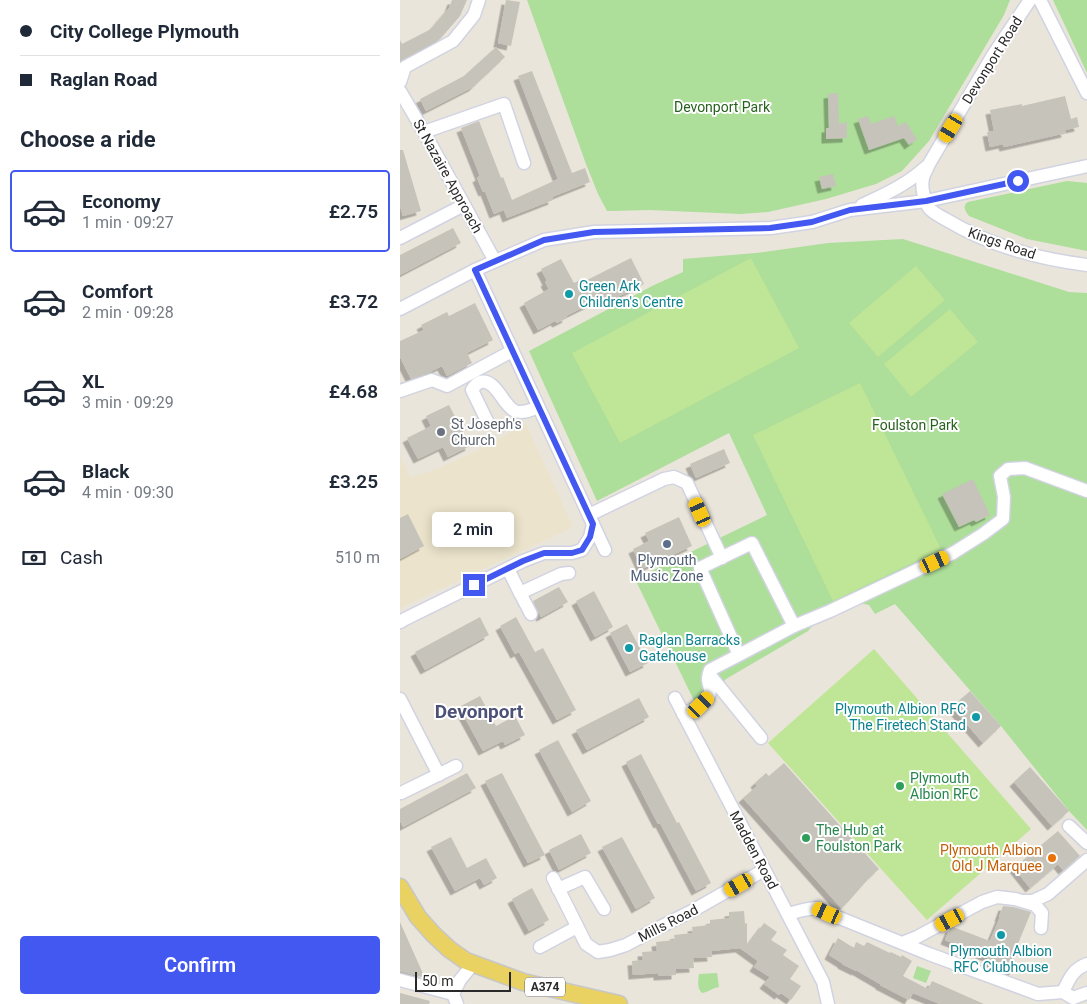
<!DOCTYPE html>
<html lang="en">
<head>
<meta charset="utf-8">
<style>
	body { margin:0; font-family:Roboto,sans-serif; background:#f6f6f7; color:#1f2937; height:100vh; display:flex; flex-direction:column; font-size:19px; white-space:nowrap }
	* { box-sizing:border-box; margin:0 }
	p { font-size:16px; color:#747a83 }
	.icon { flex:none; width:28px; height:28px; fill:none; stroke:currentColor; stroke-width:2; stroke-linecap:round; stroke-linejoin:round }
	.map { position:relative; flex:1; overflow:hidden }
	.sheet { display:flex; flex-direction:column; background:#fff; width:400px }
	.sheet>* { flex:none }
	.hud { display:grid; align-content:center; height:110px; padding:0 20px; background:#fff }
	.scale { position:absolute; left:15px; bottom:12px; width:96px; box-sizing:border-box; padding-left:5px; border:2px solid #292929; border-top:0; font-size:14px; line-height:18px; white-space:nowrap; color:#292929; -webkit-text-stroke:4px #fff; paint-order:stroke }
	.end { position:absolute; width:22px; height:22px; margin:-11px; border:6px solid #4358f0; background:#fff; box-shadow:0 0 0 2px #fff }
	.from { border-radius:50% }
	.bubble { position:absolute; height:35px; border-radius:5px; background:#fff; box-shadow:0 2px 12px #0003; font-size:16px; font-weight:600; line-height:35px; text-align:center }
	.car { position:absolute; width:15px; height:30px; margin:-15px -8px; border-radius:6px; box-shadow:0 0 4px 1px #0007; background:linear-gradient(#f5c518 24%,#345 0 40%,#f5c518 0 76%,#345 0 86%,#f5c518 0) }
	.hud b { display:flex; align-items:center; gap:18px; height:48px; font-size:19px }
	.hud b+b { border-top:1px solid #e0e1e3 }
	.hud i { width:12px; height:12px; background:#1f2937 }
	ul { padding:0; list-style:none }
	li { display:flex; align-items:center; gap:15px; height:82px; margin:0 10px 8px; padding:0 10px; border:2px solid transparent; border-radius:5px }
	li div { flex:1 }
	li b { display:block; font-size:19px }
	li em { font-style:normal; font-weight:600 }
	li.selected { border-color:#4358f0 }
	li>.icon { width:45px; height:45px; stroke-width:1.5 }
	h2 { padding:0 20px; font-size:22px; line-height:60px }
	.pay { display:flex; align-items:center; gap:12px; height:55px; padding:0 20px; font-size:19px }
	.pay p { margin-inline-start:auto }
	.cta { display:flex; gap:10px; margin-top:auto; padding:10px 20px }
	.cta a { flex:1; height:58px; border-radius:5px; background:#4358f0; color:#fff; font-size:20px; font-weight:600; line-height:58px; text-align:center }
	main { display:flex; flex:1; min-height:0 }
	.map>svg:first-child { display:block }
	.education { fill:#ebe3cb }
	.green { fill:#adde9a }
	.pitch { fill:#bfe596 }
	.building { fill:#c6c3ba; filter:url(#shadow) }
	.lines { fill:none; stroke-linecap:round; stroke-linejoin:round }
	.minor-casing { stroke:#d1d3e1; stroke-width:15 }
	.major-casing { stroke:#c7c7c7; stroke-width:19 }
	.minor { stroke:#fff; stroke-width:12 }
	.major { stroke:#e9d262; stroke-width:16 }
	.route { stroke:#4358f0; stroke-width:6 }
	.culture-dot { fill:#0f9aa8; stroke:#fff; stroke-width:2 }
	.worship-dot { fill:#6b7280; stroke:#fff; stroke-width:2 }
	.service-dot { fill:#5c6f8a; stroke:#fff; stroke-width:2 }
	.leisure-dot { fill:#2e9e5b; stroke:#fff; stroke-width:2 }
	.food-dot { fill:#e8710a; stroke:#fff; stroke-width:2 }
	.labels { text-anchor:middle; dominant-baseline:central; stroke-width:4; stroke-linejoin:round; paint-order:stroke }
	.shield { fill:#fff; stroke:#696969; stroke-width:1 }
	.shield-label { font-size:12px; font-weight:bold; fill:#292929 }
	.street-label { font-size:14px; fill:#292929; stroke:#fff }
	.park-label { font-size:14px; fill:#27611d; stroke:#fff }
	.culture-label { font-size:14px; fill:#0d838f; stroke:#fff; text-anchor:start }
	.worship-label { font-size:14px; fill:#5b616d; stroke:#fff; text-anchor:start }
	.service-label { font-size:14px; fill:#4e5e75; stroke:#fff }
	.leisure-label { font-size:14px; fill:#27864d; stroke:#fff; text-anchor:start }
	.food-label { font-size:14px; fill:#c56008; stroke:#fff; text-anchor:end }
	.district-label { font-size:19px; font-weight:bold; fill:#4c5177; stroke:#fff }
</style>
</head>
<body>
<main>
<section class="sheet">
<div class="hud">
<b><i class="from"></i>City College Plymouth</b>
<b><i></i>Raglan Road</b>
</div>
<h2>Choose a ride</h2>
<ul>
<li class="selected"><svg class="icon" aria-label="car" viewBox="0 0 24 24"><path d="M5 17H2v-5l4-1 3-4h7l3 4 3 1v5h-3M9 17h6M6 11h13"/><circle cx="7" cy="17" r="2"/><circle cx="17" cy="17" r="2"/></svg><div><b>Economy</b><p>1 min · 09:27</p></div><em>£2.75</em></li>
<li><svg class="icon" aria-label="car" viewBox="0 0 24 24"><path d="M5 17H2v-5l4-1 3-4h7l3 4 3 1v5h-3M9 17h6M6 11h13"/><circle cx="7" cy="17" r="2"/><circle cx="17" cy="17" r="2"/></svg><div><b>Comfort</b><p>2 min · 09:28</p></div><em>£3.72</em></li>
<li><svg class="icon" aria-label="car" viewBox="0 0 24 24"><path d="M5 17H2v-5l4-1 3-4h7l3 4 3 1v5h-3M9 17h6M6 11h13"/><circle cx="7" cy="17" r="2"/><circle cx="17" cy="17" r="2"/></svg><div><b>XL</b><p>3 min · 09:29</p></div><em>£4.68</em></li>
<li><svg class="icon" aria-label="car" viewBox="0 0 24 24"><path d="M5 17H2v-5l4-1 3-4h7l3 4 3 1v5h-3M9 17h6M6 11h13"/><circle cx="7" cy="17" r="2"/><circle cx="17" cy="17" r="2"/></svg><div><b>Black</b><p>4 min · 09:30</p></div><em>£3.25</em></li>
</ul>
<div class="pay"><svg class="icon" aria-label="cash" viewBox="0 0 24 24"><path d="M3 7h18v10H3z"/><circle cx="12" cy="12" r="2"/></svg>Cash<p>510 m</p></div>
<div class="cta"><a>Confirm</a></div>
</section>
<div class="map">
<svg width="687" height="1004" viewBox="0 0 687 1004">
	<defs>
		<filter id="shadow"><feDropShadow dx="-4.5" dy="4.5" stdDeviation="0" flood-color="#0004"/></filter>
	</defs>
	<rect width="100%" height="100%" fill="#eae5db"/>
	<!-- education -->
	<path class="education" d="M126 424 173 527 0 608V455L10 478 39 468 78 450Z"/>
	<!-- green -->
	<g class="green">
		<path d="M127 0H610L604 15 529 141 502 171 476 184 426 199 368 212 341 214 249 210 211 211H207L198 194 186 164Z"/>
		<path d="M653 0H687V73Z"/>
		<path d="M667 181 687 183V251L627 239 569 216C565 211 562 206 568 202Z"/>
		<path d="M503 239 669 292 687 293V830L669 811 601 726 495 604 475 614 469 605 460 603 415 623 408 631 326 679 316 691 313 700 300 713 235 579 367 515 329 433 197 501 129 351 254 285 283 272V259L356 253 428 243Z"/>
		<path d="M517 966 531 971 526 983 513 978Z"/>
		<path d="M317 973 319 987C312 988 309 992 302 993 297 988 298 982 299 974Z"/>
	</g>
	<!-- pitch -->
	<g class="pitch">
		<path d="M351 258 399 348 220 443 172 353Z"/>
		<path d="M516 266 545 300 478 357 449 323Z"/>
		<path d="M550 309 578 342 511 397 484 364Z"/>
		<path d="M460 383 541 549 433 601 353 435Z"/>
		<path d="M474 649 631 829 527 920 368 743Z"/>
	</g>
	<!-- building -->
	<g class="building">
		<path d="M52 0H67L60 16 40 39 0 61V40L2 44 31 29 49 8Z"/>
		<path d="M106 0 120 2 111 46 98 43Z"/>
		<path d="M96 47 105 57 88 73 73 87 26 111 20 99 64 76Z"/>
		<path d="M132 71 172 173 185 168 190 182 152 197 153 200 107 218 104 210 94 214 85 191 83 192 77 178 80 176 61 128 79 121 101 178 103 177 112 200 158 179 118 76Z"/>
		<path d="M438 93 439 124 447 122V138L426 139V128H429L428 94Z"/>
		<path d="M665 96 671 119 677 117 679 127 665 130 666 133 604 147 603 144 590 147 587 132 594 131 590 110 622 104V106Z"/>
		<path d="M468 116 471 124 494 116 498 126 506 122 517 139 509 145 504 138 469 150 458 119Z"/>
		<path d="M0 150H3L21 211 3 216 0 206Z"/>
		<path d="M433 174 436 186 422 189 419 177Z"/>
		<path d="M53 228 61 243 0 275V255Z"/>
		<path d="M231 258 244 284 205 303 202 298 166 316 167 318 157 323 155 321 138 330 124 303 149 289 145 282 147 281 141 269 161 259 174 283 182 279 183 282Z"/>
		<path d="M75 303 93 340 67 353 72 363 47 376 42 366 30 372 11 379 0 357V341L24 330 21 325 47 312 49 316Z"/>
		<path d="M49 405 70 446 48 457 43 447 18 459 7 438 31 426 26 416Z"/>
		<path d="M324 449 330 463 296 478 290 464Z"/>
		<path d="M573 479 590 515 576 522 574 520 559 527 542 494Z"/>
		<path d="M8 514 24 546 0 559V518Z"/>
		<path d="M279 517 292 546 242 569 233 549 249 541 245 533Z"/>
		<path d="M159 587 168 602 141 617 133 601Z"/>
		<path d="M194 591 213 627 195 637 176 601Z"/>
		<path d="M80 617 89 635 25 670 15 652Z"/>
		<path d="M116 617 135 652 143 648 176 710 157 720 119 652 115 654 100 626Z"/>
		<path d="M227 624 248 663 230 672 210 633Z"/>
		<path d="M570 691 601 726 583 743 552 707Z"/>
		<path d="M80 696 96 726 115 716 125 735 105 745 103 741 83 751 59 707Z"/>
		<path d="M239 698 249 717 187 750 176 730Z"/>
		<path d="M158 740 191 801 172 812 139 750Z"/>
		<path d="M241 754 277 823 279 822 311 883 296 891 260 823 258 824 226 762Z"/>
		<path d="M384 763 479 869 469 878 448 902 441 908 343 798 357 786 355 783 366 773 369 776Z"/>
		<path d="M630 767 669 811 652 826 614 782Z"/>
		<path d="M67 773 76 788 3 827 0 821V809Z"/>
		<path d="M102 773 145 855 128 863 85 781Z"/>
		<path d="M658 831 680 856 663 870 658 864 630 888 614 868Z"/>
		<path d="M181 834 191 853 159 870 149 850Z"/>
		<path d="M51 837 67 868 86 858 97 878 84 885 80 878 55 891 31 847Z"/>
		<path d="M222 837 255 898 236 909 202 847Z"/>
		<path d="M132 888 149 920 129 931 112 899Z"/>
		<path d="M603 906 613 907 631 912 611 961 616 963 613 972 587 961 588 957 545 940 550 928 553 927 590 941 600 917H599Z"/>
		<path d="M344 911 345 924 347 923V946L364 923 377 932 371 940 387 950 383 955 399 966 390 979 401 986 391 1000 381 993 379 995 364 984 370 977 354 967 358 961 340 948 311 951 312 957 293 958 294 968 276 969V975L258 976V973L233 975 232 961 243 960 242 952 257 951 256 942 275 940 274 935 293 933 292 927 310 925V920L329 918V912Z"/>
		<path d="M0 922 12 949 25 978 0 971Z"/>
		<path d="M438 938 454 948 456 942 464 946 467 942 490 953 491 952 501 957 502 955 512 961 503 976 528 989 532 981 584 1004H540L513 993 509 1000 480 985V984L456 970V971L442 964V963L429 955Z"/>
		<path d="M0 993 30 1001 29 1004H0Z"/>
	</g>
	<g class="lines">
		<defs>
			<g id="minor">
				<path d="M630 0 593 55 529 164C527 169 524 174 523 178 521 187 524 201 529 208 533 213 540 216 545 219 588 245 638 259 687 265"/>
				<path d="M640 0 687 93"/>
				<path d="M0 82 5 67 53 41 74 15 79 0"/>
				<path d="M0 91 24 132 95 261"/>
				<path d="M24 132 104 104 124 163"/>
				<path d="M462 205C486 194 506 185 526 167"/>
				<path d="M0 238 64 205"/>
				<path d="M75 270 205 550"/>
				<path d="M0 309 75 270 144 240 194 232 371 228 412 222 450 210 526 201 687 166"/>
				<path d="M0 391 32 380 47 386 112 351"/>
				<path d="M88 423 72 390C74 386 76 384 80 382 96 378 103 406 115 411 123 414 131 410 138 407"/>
				<path d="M189 515 264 479 274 477 287 483 322 558"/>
				<path d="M108 569 120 593 161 574 169 573"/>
				<path d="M120 593 131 614"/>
				<path d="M0 622 5 619 123 561 144 553H172L182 550 190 537 193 524"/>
				<path d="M394 626 430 611 553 553 583 534 603 519 604 497 600 476 608 469 625 468 687 491"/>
				<path d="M309 674 361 738"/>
				<path d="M275 698 423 982 428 1004"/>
				<path d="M0 699 39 775"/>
				<path d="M283 714C293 709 310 704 310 690 309 680 306 682 310 670L339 655 300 568 352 543 394 626 339 655"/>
				<path d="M1 793 56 766"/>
				<path d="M669 826 687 843"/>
				<path d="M153 878 186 944 198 952 210 950 226 945 250 932 292 911 364 870"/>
				<path d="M158 889 185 877 204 909"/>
				<path d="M623 901H633L648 894 687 860"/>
				<path d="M388 914 403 910 415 908 529 954 638 994 663 992"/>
				<path d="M502 943 517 937 582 902 597 897 615 899 635 905 642 913 641 928"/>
				<path d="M140 947 177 927"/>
				<path d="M687 964C673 969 669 979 663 992L673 998 687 993"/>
				<path d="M0 980 53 994"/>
				<path d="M57 1004 53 994 60 980 74 963"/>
			</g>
			<path id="major" d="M0 887 18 917 33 934 49 949 66 961 123 982 219 1004"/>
		</defs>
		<!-- minor casing -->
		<use href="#minor" class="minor-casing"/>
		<!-- major casing -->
		<use href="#major" class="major-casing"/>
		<!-- minor -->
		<use href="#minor" class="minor"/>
		<!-- major -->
		<use href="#major" class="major"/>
	</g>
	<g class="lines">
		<!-- route -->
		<path class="route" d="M74 585 123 561 144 553H172L182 550 190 537 193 524 75 270 144 240 194 232 370 228 412 222 450 210 526 201 618 181"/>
	</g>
	<!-- markers -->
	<g class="culture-dot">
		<circle cx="169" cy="294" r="5"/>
		<circle cx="229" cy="648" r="5"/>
		<circle cx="576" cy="717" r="5"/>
		<circle cx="601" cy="935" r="5"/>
	</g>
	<circle class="worship-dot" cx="41" cy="432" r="5"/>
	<circle class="service-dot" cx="267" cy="544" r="5"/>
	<g class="leisure-dot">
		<circle cx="500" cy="786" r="5"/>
		<circle cx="406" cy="838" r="5"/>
	</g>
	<circle class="food-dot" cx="652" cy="858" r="5"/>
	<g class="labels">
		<!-- shield labels -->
		<rect class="shield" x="125" y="977.5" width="40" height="19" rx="4"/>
		<g class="shield-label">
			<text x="145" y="987">A374</text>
		</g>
		<!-- street labels -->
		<g class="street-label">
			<text transform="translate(592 60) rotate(-58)">Devonport Road</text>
			<text transform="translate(48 176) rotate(61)">St Nazaire Approach</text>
			<text transform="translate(602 243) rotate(19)">Kings Road</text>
			<text transform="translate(354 850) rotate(62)">Madden Road</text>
			<text transform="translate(268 923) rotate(-27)">Mills Road</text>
		</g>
		<!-- park labels -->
		<g class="park-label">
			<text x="322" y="107">Devonport Park</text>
			<text x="515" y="425">Foulston Park</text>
		</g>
		<!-- culture labels -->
		<g class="culture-label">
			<text x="179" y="286">Green Ark<tspan x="179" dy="16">Children's Centre</tspan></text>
			<text x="239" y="640">Raglan Barracks<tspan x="239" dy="16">Gatehouse</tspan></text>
			<text x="566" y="709" text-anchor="end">Plymouth Albion RFC<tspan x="566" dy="16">The Firetech Stand</tspan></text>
			<text x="601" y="951" text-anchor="middle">Plymouth Albion<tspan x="601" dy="16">RFC Clubhouse</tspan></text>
		</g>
		<!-- worship labels -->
		<g class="worship-label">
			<text x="51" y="424">St Joseph's<tspan x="51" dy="16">Church</tspan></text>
		</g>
		<!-- service labels -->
		<g class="service-label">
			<text x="267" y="560">Plymouth<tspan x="267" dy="16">Music Zone</tspan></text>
		</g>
		<!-- leisure labels -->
		<g class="leisure-label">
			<text x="510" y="778">Plymouth<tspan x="510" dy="16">Albion RFC</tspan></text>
			<text x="416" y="830">The Hub at<tspan x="416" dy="16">Foulston Park</tspan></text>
		</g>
		<!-- food labels -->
		<g class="food-label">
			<text x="642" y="850">Plymouth Albion<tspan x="642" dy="16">Old J Marquee</tspan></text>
		</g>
		<!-- district labels -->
		<g class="district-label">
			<text x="79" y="711">Devonport</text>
		</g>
	</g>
</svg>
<div class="scale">50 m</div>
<i class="end from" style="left:618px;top:181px"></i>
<i class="end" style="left:74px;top:585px"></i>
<div class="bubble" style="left:32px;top:512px;width:82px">2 min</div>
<i class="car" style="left:551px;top:128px;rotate:211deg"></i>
<i class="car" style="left:300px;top:512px;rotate:336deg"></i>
<i class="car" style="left:535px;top:562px;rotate:65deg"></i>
<i class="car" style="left:301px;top:705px;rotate:45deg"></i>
<i class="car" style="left:339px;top:885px;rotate:240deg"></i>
<i class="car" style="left:427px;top:913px;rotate:294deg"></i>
<i class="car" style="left:550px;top:920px;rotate:242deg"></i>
</div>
</main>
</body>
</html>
